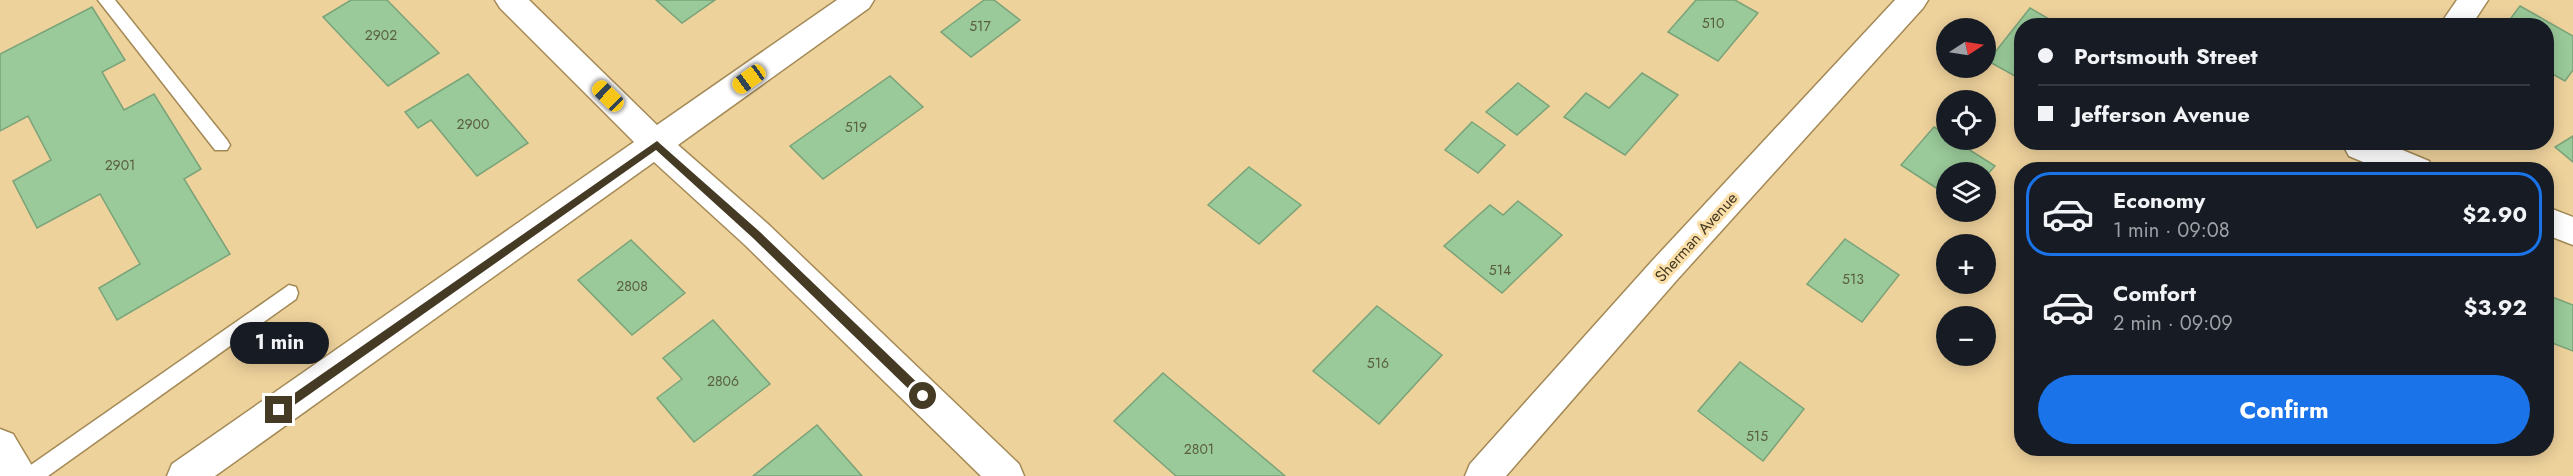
<!DOCTYPE html>
<html lang="en">
<head>
<meta charset="utf-8">
<style>
	body { margin:0; font-family:Jost,sans-serif; background:#20242c; color:#f1f3f6; height:100vh; display:flex; flex-direction:column; font-size:22px; white-space:nowrap }
	* { box-sizing:border-box; margin:0 }
	p { font-size:20px; color:#9ea1a6 }
	.icon { flex:none; width:33px; height:33px; fill:none; stroke:currentColor; stroke-width:2; stroke-linecap:round; stroke-linejoin:round }
	.map { position:relative; flex:1; overflow:hidden }
	.side { position:absolute; left:2014px; top:162px; width:540px; height:294px; display:flex; flex-direction:column; background:#171b24; border-radius:24px; box-shadow:0 3px 15px #0003 }
	.side>* { flex:none }
	.hud { position:absolute; left:2014px; top:18px; width:540px; height:132px; border-radius:24px; box-shadow:0 3px 15px #0003; display:grid; align-content:center; height:132px; padding:0 24px; background:#171b24 }
	.needle { width:39px; rotate:78deg }
	.controls { position:absolute; left:1936px; top:18px; display:grid; gap:12px }
	.controls a { display:grid; place-items:center; width:60px; height:60px; border-radius:50%; background:#171b24; box-shadow:0 3px 15px #0003; font-size:30px }
	.end { position:absolute; width:27px; height:27px; margin:-14px; border:8px solid #453a24; background:#fff; box-shadow:0 0 0 3px #fff }
	.from { border-radius:50% }
	.bubble { position:absolute; height:42px; border-radius:21px; background:#171b24; box-shadow:0 3px 15px #0003; font-size:20px; font-weight:700; line-height:42px; text-align:center }
	.car { position:absolute; width:18px; height:36px; margin:-18px -9px; border-radius:8px; box-shadow:0 0 4px 2px #0007; background:linear-gradient(#f5c518 24%,#345 0 40%,#f5c518 0 76%,#345 0 86%,#f5c518 0) }
	.hud b { display:flex; align-items:center; gap:21px; height:57px; font-size:22px }
	.hud b+b { border-top:2px solid #363941 }
	.hud i { width:15px; height:15px; background:#f1f3f6 }
	ul { padding:10px 0 0; list-style:none }
	li { display:flex; align-items:center; gap:18px; height:84px; margin:0 12px 9px; padding:0 12px; border:3px solid transparent; border-radius:24px }
	li div { flex:1 }
	li b { display:block; font-size:22px }
	li em { font-style:normal; font-weight:700 }
	li.selected { border-color:#1a73e8 }
	li>.icon { width:54px; height:54px; stroke-width:1.5 }
	.primary-button { display:flex; gap:12px; margin-top:auto; padding:12px 24px }
	.primary-button a { flex:1; height:69px; border-radius:36px; background:#1a73e8; color:#fff; font-size:24px; font-weight:700; line-height:69px; text-align:center }
	.map>svg:first-child { display:block }
	.building { fill:#9aca99; stroke:#7aa379; stroke-width:1.5 }
	.lines { fill:none; stroke-linecap:round; stroke-linejoin:round }
	.service-casing { stroke:#a38955; stroke-width:3 }
	.minor-casing { stroke:#a38955; stroke-width:3 }
	.service { fill:#fff; fill-rule:evenodd }
	.minor { fill:#fff; fill-rule:evenodd }
	.route { fill:#453a24 }
	.labels { text-anchor:middle; dominant-baseline:central; stroke-width:6; stroke-linejoin:round; paint-order:stroke }
	.number-label { font-size:14px; fill:#5a5e41 }
	.street-label { font-size:16px; fill:#453a24; stroke:#fbdfa9 }
</style>
</head>
<body>
<div class="map">
<svg width="2573" height="476" viewBox="0 0 2573 476">
	<rect width="100%" height="100%" fill="#eed29c"/>
	<!-- building -->
	<g class="building">
		<path d="M351 0H387L439 53 388 86 323 17Z"/>
		<path d="M656 0H715L682 23Z"/>
		<path d="M984 0H994L1020 20 971 57 941 32Z"/>
		<path d="M1696 0H1735L1758 13 1718 61 1668 32Z"/>
		<path d="M2520 6 2573 36V70L2565 81 2547 71V26H2505Z"/>
		<path d="M92 7 125 60 102 72 124 110 154 94 201 169 184 179 230 254 117 320 99 288 140 264 100 194 37 228 13 181 51 160 28 116 0 131V54Z"/>
		<path d="M2030 8 2061 26H2022V80L1988 61Z"/>
		<path d="M1642 73 1678 95 1625 155 1564 117 1586 93 1609 108Z"/>
		<path d="M468 74 528 143 477 176 431 120 418 128 405 112Z"/>
		<path d="M890 76 923 107 823 179 790 146Z"/>
		<path d="M1518 83 1549 106 1517 135 1486 112Z"/>
		<path d="M1472 122 1505 145 1478 173 1445 150Z"/>
		<path d="M1934 127 1947 135V140H1954L1995 166 1986 176V172H1947V195L1901 165Z"/>
		<path d="M2573 136V162L2555 147Z"/>
		<path d="M1249 167 1301 205 1259 244 1208 205Z"/>
		<path d="M1518 201 1562 235 1502 293 1444 246 1490 205 1503 215Z"/>
		<path d="M1845 239 1899 275 1862 322 1807 284Z"/>
		<path d="M631 240 685 293 632 335 578 280Z"/>
		<path d="M2547 295 2573 305V351L2547 341Z"/>
		<path d="M1377 306 1442 355 1379 424 1313 371Z"/>
		<path d="M713 320 770 384 694 442 657 398 682 379 663 358Z"/>
		<path d="M1740 362 1804 409 1763 461 1698 411Z"/>
		<path d="M1163 373 1285 476H1176L1114 421Z"/>
		<path d="M817 425 862 476H753Z"/>
	</g>
	<g class="lines">
		<defs>
			<g id="service">
				<path d="M98 0H115L227 140 230 145 227 150H215Z"/>
				<path d="M289 285 296 287 298 293 296 299 48 476H22L25 469Z"/>
			</g>
			<g id="minor">
				<path d="M495 0H529L657 125 837 0H874L869 8 678 145 769 225 1019 464 1024 476H981L745 245 654 162 215 476H167L172 464 634 142 500 8Z"/>
				<path d="M1895 0H1928L1923 8 1676 281 1506 476H1465L1470 464 1652 261Z"/>
				<path d="M2457 0H2488L2471 26H2439Z"/>
				<path d="M2346 142H2383L2429 161 2434 170H2382L2349 156 2344 147Z"/>
				<path d="M2547 207 2573 217V245L2547 235Z"/>
				<path d="M0 429 13 434 38 476H0Z"/>
			</g>
		</defs>
		<!-- service casing -->
		<use href="#service" class="service-casing"/>
		<!-- minor casing -->
		<use href="#minor" class="minor-casing"/>
		<!-- service -->
		<use href="#service" class="service"/>
		<!-- minor -->
		<use href="#minor" class="minor"/>
	</g>
	<!-- route -->
	<path class="route" d="M657 141 760 232 927 392V399H919L753 238 656 150 283 413H276V406Z"/>
	<g class="labels">
		<!-- number labels -->
		<g class="number-label">
			<text x="1713" y="23">510</text>
			<text x="980" y="26">517</text>
			<text x="381" y="35">2902</text>
			<text x="473" y="124">2900</text>
			<text x="856" y="127">519</text>
			<text x="120" y="165">2901</text>
			<text x="1500" y="270">514</text>
			<text x="1853" y="279">513</text>
			<text x="632" y="286">2808</text>
			<text x="1378" y="363">516</text>
			<text x="723" y="381">2806</text>
			<text x="1757" y="436">515</text>
			<text x="1199" y="449">2801</text>
		</g>
		<!-- street labels -->
		<g class="street-label">
			<text transform="translate(1696 237) rotate(-48)">Sherman Avenue</text>
		</g>
	</g>
</svg>
<div class="controls">
<a><svg class="needle" viewBox="-14 -14 28 28"><path d="M0-13l5 13h-10z" fill="#e53935"/><path d="M0 13l5-13h-10z" fill="#9ea1a6"/></svg></a>
<a><svg class="icon" aria-label="locate" viewBox="0 0 24 24"><circle cx="12" cy="12" r="6"/><path d="M12 2v4M12 18v4M2 12h4M18 12h4"/></svg></a>
<a><svg class="icon" aria-label="layers" viewBox="0 0 24 24"><path d="M12 4l9 5-9 5-9-5zM3 14l9 5 9-5"/></svg></a>
<a>+</a>
<a>−</a>
</div>
<i class="end from" style="left:923px;top:396px"></i>
<i class="end" style="left:279px;top:410px"></i>
<div class="bubble" style="left:230px;top:322px;width:99px">1 min</div>
<i class="car" style="left:749px;top:79px;rotate:234deg"></i>
<i class="car" style="left:608px;top:96px;rotate:314deg"></i>
<div class="hud">
<b><i class="from"></i>Portsmouth Street</b>
<b><i></i>Jefferson Avenue</b>
</div>
<section class="side">
<ul>
<li class="selected"><svg class="icon" aria-label="car" viewBox="0 0 24 24"><path d="M5 17H2v-5l4-1 3-4h7l3 4 3 1v5h-3M9 17h6M6 11h13"/><circle cx="7" cy="17" r="2"/><circle cx="17" cy="17" r="2"/></svg><div><b>Economy</b><p>1 min · 09:08</p></div><em>$2.90</em></li>
<li><svg class="icon" aria-label="car" viewBox="0 0 24 24"><path d="M5 17H2v-5l4-1 3-4h7l3 4 3 1v5h-3M9 17h6M6 11h13"/><circle cx="7" cy="17" r="2"/><circle cx="17" cy="17" r="2"/></svg><div><b>Comfort</b><p>2 min · 09:09</p></div><em>$3.92</em></li>
</ul>
<div class="primary-button"><a>Confirm</a></div>
</section>
</div>
</body>
</html>
